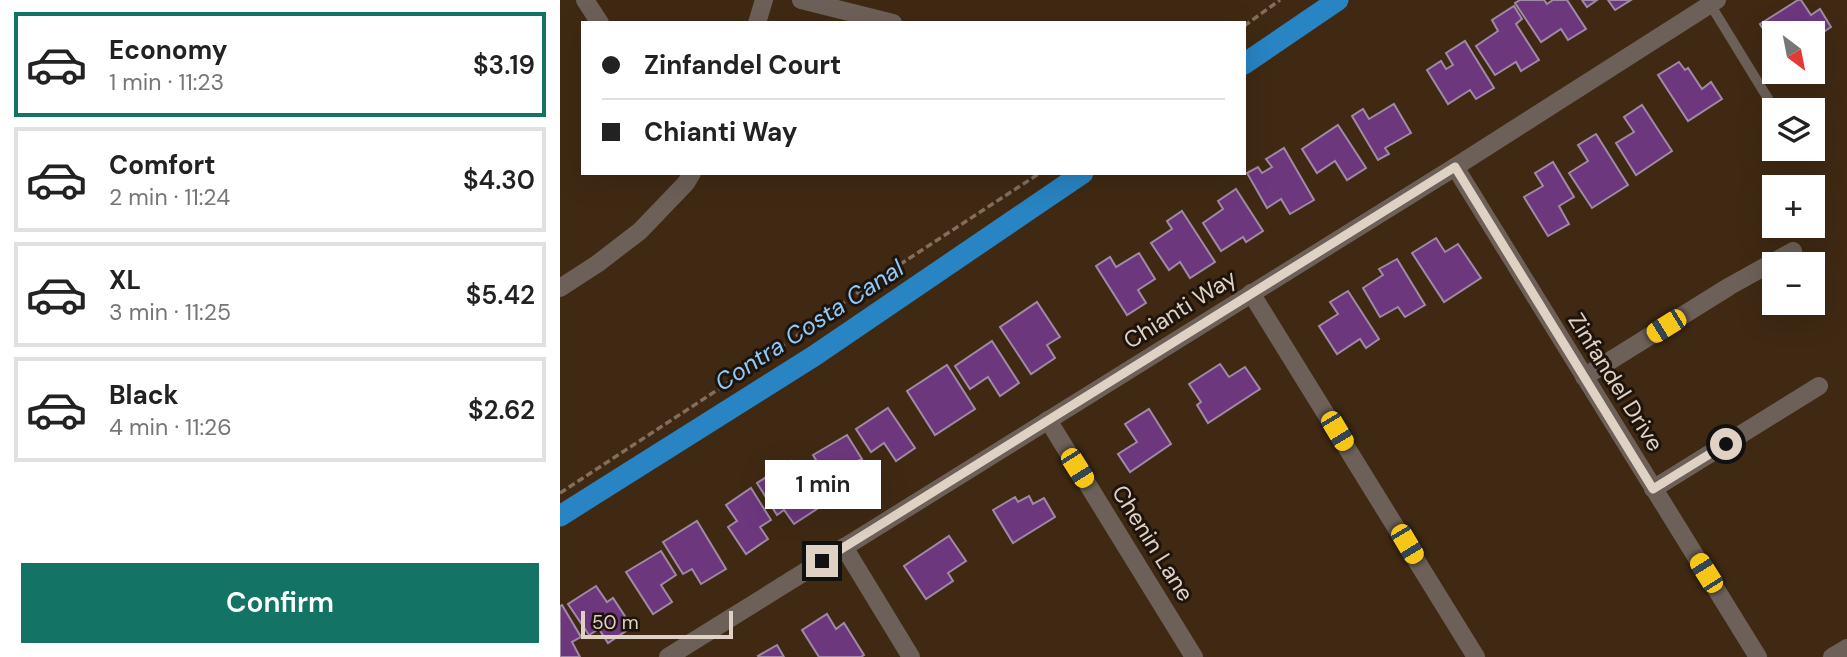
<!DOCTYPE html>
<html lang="en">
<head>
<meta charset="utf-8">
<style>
	body { margin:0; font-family:"DM Sans",sans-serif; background:#f2f2f2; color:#222; height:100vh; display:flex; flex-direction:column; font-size:26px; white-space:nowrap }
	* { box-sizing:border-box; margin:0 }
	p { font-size:23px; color:#767676 }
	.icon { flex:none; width:38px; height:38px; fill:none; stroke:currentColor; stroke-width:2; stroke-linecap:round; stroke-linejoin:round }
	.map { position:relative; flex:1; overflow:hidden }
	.panel { display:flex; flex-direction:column; background:#fff; width:560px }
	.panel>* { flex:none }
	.top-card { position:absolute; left:21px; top:21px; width:665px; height:154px; border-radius:0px; box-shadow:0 7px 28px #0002; display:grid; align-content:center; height:154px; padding:0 21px; background:#fff }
	.needle { width:46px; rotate:148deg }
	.tools { position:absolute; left:1202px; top:21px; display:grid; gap:14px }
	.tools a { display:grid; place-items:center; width:63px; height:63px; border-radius:0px; background:#fff; box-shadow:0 7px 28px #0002; font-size:35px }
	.scale { position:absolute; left:21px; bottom:18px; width:152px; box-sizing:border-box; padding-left:7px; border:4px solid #e0d1c5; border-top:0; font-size:19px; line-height:24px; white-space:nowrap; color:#e0d1c5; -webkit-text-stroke:5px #1e140b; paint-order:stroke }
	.end { position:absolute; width:32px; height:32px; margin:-16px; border:9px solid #e0d1c5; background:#111; box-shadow:0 0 0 4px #111 }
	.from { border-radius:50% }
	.bubble { position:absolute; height:49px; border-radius:0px; background:#fff; box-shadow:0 7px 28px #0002; font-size:23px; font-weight:600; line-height:49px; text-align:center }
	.car { position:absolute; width:21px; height:42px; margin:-21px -10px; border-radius:9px; box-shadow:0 0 5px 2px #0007; background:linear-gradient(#f5c518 24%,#345 0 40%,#f5c518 0 76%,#345 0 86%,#f5c518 0) }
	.top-card b { display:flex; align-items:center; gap:24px; height:66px; font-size:26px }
	.top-card b+b { border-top:2px solid #e0e0e0 }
	.top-card i { width:18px; height:18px; background:#222 }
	ul { padding:12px 0 0; list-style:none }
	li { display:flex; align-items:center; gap:21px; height:105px; margin:0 14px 10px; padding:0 7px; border:4px solid #e0e0e0; border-radius:0px }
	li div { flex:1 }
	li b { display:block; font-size:26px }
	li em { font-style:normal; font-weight:600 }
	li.selected { border-color:#137365 }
	li>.icon { width:63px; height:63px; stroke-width:1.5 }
	.cta { display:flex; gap:14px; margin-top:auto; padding:14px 21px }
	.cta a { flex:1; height:80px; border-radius:0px; background:#137365; color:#fff; font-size:28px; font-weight:600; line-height:80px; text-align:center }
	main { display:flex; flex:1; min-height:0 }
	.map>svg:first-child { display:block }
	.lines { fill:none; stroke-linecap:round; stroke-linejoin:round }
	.canal { stroke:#2884c2; stroke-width:21 }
	.building { fill:#6d377e; stroke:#9f8aa6; stroke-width:2 }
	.path { stroke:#816e5c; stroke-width:3.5; stroke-dasharray:7 3.5; stroke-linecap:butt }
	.service { stroke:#6d6058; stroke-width:10 }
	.minor { stroke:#6d6058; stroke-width:18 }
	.route { stroke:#e0d1c5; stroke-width:9 }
	.labels { text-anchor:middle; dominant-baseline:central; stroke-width:6; stroke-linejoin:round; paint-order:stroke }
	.street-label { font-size:23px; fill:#e0d1c5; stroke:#1e140b }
	.water-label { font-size:24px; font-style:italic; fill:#8ecbfc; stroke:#1e140b }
</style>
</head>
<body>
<main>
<section class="panel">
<ul>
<li class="selected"><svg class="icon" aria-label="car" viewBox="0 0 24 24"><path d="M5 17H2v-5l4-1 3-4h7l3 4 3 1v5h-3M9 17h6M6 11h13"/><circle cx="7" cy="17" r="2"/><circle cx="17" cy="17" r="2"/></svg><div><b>Economy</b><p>1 min · 11:23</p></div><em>$3.19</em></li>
<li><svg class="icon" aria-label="car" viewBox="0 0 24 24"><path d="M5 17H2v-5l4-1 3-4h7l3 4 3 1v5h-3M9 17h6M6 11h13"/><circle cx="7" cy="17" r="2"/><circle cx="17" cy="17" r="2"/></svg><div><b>Comfort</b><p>2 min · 11:24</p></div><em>$4.30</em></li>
<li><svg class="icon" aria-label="car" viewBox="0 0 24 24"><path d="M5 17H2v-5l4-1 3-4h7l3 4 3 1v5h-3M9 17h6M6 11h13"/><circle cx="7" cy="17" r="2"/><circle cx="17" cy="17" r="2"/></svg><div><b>XL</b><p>3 min · 11:25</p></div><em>$5.42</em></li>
<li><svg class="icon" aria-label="car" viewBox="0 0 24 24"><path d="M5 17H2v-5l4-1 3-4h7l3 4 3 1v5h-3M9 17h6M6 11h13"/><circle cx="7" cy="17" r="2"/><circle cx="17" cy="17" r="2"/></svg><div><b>Black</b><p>4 min · 11:26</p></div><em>$2.62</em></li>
</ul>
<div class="cta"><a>Confirm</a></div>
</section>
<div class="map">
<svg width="1287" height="657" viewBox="0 0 1287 657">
	<rect width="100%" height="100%" fill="#3f2913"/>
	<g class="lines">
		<!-- canal -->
		<g class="canal">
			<path d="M684 64 778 0"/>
			<path d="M0 516 254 356 523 173"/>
		</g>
	</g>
	<!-- building -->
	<g class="building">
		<path d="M960 0H984L987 4 993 0H1007L1026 29 1008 40 1001 29 981 42 955 3Z"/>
		<path d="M1022 0H1037L1027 7Z"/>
		<path d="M1048 0H1071L1055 10Z"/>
		<path d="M1238 0H1241L1251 15 1260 9 1271 27 1253 39V33H1214V44L1213 45 1200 24Z"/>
		<path d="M954 6 962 19 956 24 979 60 961 71 956 62 935 75 916 46 938 31 932 20Z"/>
		<path d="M905 41 934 88 916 99 910 90 888 104 867 70 881 61 886 69 893 65 886 53Z"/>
		<path d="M1119 62 1125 70 1128 68 1142 89 1151 82 1162 99 1128 121 1098 75Z"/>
		<path d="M834 104 851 133 825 148 829 154 818 160 792 116 803 109 809 119Z"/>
		<path d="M1082 105 1112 151 1076 175 1056 143 1074 132 1064 117Z"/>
		<path d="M778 125 806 168 787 180 775 161 757 173 742 149Z"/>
		<path d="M1036 134 1068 185 1032 208 1009 173 1028 161 1018 145Z"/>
		<path d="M724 148 754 200 730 214 721 199 707 208 687 173 698 167 702 173 712 167 706 159Z"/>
		<path d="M993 162 1014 197 999 206 1009 224 988 236 964 197 983 186 975 173Z"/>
		<path d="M676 189 703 231 686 242 683 237 661 251 643 223 663 209 658 201Z"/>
		<path d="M622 211 655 262 630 278 620 262 609 270 591 243 612 229 607 221Z"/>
		<path d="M876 238 885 252 898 244 921 278 884 302 852 253Z"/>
		<path d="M579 253 595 279 578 290 586 303 567 315 536 266 550 257 556 267Z"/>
		<path d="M837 259 865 305 845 317 838 307 820 317 803 288 823 275 819 269Z"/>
		<path d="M788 291 819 339 806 348 800 339 777 354 759 326 778 314 770 302Z"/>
		<path d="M477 302 500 337 487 345 495 358 471 374 440 327Z"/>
		<path d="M432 341 459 383 440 396 428 377 410 389 395 366Z"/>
		<path d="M660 364 669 377 685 367 700 389 648 423 637 405 641 402 629 384Z"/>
		<path d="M387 365 415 409 375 435 347 391Z"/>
		<path d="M328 408 355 448 336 461 324 443 311 452 296 429Z"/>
		<path d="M589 409 611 444 570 472 558 454 577 442 565 424Z"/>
		<path d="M287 435 302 459 287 467 297 485 278 496 253 455Z"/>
		<path d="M231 461 260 507 234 524 224 510 217 515 197 483Z"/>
		<path d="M191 488 211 520 200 527 208 539 186 554 168 527 177 521 166 505Z"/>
		<path d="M469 496 473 504 484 498 495 517 453 543 433 510 455 497 458 502Z"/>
		<path d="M137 521 166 569 141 584 132 569 123 574 103 542Z"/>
		<path d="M389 536 406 561 388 573 393 581 366 599 344 566Z"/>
		<path d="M101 551 116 575 101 585 112 602 93 614 66 572Z"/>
		<path d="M36 586 47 602 53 598 72 627 48 643 39 629 29 635 8 604Z"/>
		<path d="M2 605 21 637 12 642 20 657H0V606Z"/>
		<path d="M267 614 276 629 284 623 304 655 301 657H259L242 630Z"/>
		<path d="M217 645 224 657H199L198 656Z"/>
	</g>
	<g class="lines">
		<!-- path -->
		<g class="path">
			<path d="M684 26 720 0"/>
			<path d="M0 493 194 366 313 282 480 173"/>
		</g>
		<!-- service -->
		<path class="service" d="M1150 4 1215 110"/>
		<!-- minor -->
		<g class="minor">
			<path d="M25 0 40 23"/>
			<path d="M241 0 333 23"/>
			<path d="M197 23 204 0"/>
			<path d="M895 167 1198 657"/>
			<path d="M0 288 37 264 80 231 126 183 132 173"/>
			<path d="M691 293 916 657"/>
			<path d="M1024 377 1170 286 1233 251"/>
			<path d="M488 420 634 657"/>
			<path d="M1093 489 1259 386"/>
			<path d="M284 547 351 657"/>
			<path d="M108 657 895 167 1157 0"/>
			<path d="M1272 657 1287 648"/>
		</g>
	</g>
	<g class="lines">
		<!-- route -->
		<path class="route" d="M262 561 895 167 1093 489 1166 444"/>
	</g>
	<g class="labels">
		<!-- street labels -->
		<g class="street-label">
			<text transform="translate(620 309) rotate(-32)">Chianti Way</text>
			<text transform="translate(1056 382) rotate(58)">Zinfandel Drive</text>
			<text transform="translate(593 543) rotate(58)">Chenin Lane</text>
		</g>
		<!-- water labels -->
		<g class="water-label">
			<text transform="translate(249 325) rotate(-33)">Contra Costa Canal</text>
		</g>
	</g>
</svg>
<div class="tools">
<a><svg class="needle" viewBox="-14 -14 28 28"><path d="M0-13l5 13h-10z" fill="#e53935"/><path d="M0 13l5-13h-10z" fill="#767676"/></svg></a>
<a><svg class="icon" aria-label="layers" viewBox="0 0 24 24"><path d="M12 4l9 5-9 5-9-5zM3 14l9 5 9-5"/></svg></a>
<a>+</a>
<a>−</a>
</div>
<div class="scale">50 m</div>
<i class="end from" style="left:1166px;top:444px"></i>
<i class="end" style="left:262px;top:561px"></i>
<div class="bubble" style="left:205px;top:460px;width:116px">1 min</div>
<i class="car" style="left:1106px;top:326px;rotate:238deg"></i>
<i class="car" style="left:777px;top:431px;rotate:149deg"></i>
<i class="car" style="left:517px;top:468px;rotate:148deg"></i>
<i class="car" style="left:847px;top:544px;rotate:149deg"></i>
<i class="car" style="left:1146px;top:573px;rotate:328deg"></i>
<div class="top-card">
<b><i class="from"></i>Zinfandel Court</b>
<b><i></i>Chianti Way</b>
</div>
</div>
</main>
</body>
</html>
